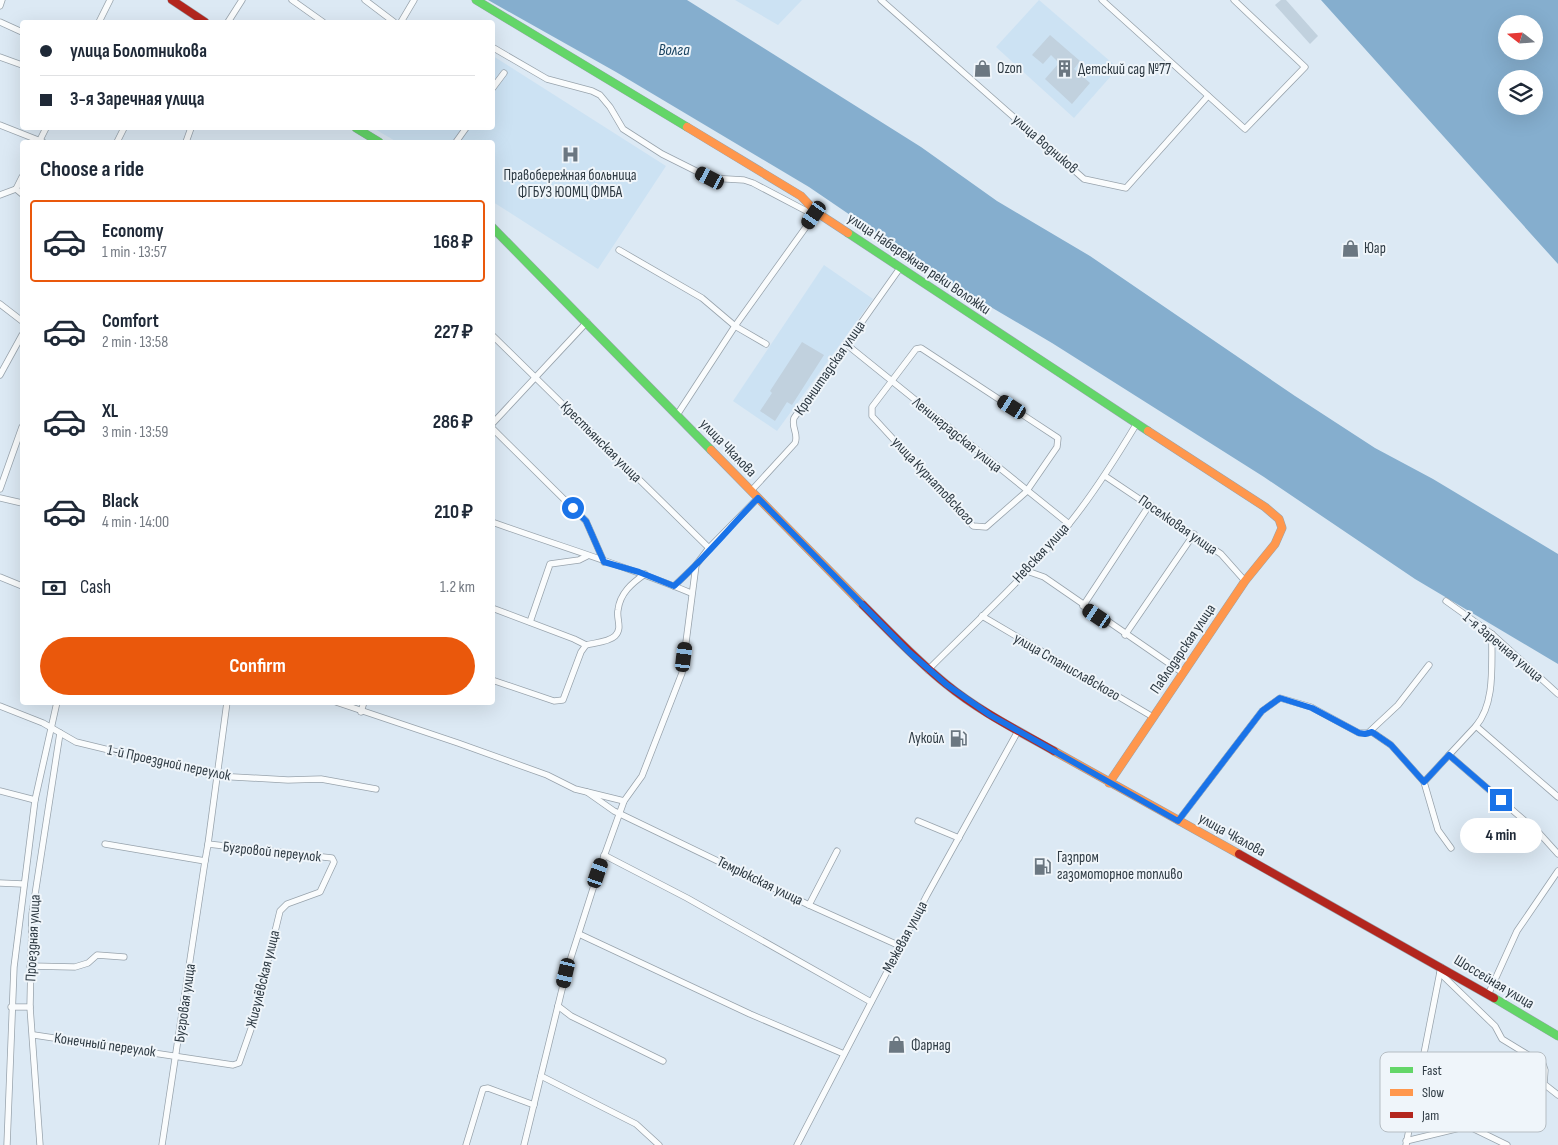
<!DOCTYPE html>
<html lang="en">
<head>
<meta charset="utf-8">
<style>
	body { margin:0; font-family:"Sofia Sans Condensed",sans-serif; background:#f6f6f7; color:#1f2937; height:100vh; display:flex; flex-direction:column; font-size:19px; white-space:nowrap }
	* { box-sizing:border-box; margin:0 }
	p { font-size:16px; color:#747a83 }
	.icon { flex:none; width:28px; height:28px; fill:none; stroke:currentColor; stroke-width:2; stroke-linecap:round; stroke-linejoin:round }
	.map { position:relative; flex:1; overflow:hidden }
	.side { position:absolute; left:20px; top:140px; width:475px; height:565px; display:flex; flex-direction:column; background:#fff; border-radius:5px; box-shadow:0 5px 20px #0002 }
	.side>* { flex:none }
	.banner { position:absolute; left:20px; top:20px; width:475px; height:110px; border-radius:5px; box-shadow:0 5px 20px #0002; display:grid; align-content:center; height:110px; padding:0 20px; background:#fff }
	.needle { width:32px; rotate:287deg }
	.controls { position:absolute; left:1498px; top:15px; display:grid; gap:10px }
	.controls a { display:grid; place-items:center; width:45px; height:45px; border-radius:50%; background:#fff; box-shadow:0 5px 20px #0002; font-size:25px }
	.end { position:absolute; width:22px; height:22px; margin:-11px; border:6px solid #1a73e8; background:#fff; box-shadow:0 0 0 2px #fff }
	.from { border-radius:50% }
	.bubble { position:absolute; height:35px; border-radius:18px; background:#fff; box-shadow:0 5px 20px #0002; font-size:16px; font-weight:700; line-height:35px; text-align:center }
	.car { position:absolute; width:15px; height:30px; margin:-15px -8px; border-radius:6px; box-shadow:0 0 4px 1px #0007; background:linear-gradient(#222 24%,#8ab4d8 0 40%,#222 0 76%,#8ab4d8 0 86%,#222 0) }
	.banner b { display:flex; align-items:center; gap:18px; height:48px; font-size:19px }
	.banner b+b { border-top:1px solid #e0e1e3 }
	.banner i { width:12px; height:12px; background:#1f2937 }
	ul { padding:0; list-style:none }
	li { display:flex; align-items:center; gap:15px; height:82px; margin:0 10px 8px; padding:0 10px; border:2px solid transparent; border-radius:5px }
	li div { flex:1 }
	li b { display:block; font-size:19px }
	li em { font-style:normal; font-weight:700 }
	li.current { border-color:#ea580c }
	li>.icon { width:45px; height:45px; stroke-width:1.5 }
	h2 { padding:0 20px; font-size:22px; line-height:60px }
	.pay { display:flex; align-items:center; gap:12px; height:55px; padding:0 20px; font-size:19px }
	.pay p { margin-inline-start:auto }
	.action { display:flex; gap:10px; margin-top:auto; padding:10px 20px }
	.action a { flex:1; height:58px; border-radius:30px; background:#ea580c; color:#fff; font-size:20px; font-weight:700; line-height:58px; text-align:center }
	.map>svg:first-child { display:block }
	.built { fill:#cce2f3 }
	.water { fill:#85aece; fill-rule:evenodd }
	.building { fill:#c1d1de }
	.lines { fill:none; stroke-linecap:round; stroke-linejoin:round }
	.street-casing { stroke:#98a3ac; stroke-width:7 }
	.fast-casing { stroke:#98a3ac; stroke-width:9 }
	.slow-casing { stroke:#98a3ac; stroke-width:9 }
	.jam-casing { stroke:#98a3ac; stroke-width:9 }
	.street { stroke:#fafcfd; stroke-width:5.5 }
	.fast { stroke:#63d668; stroke-width:8 }
	.slow { stroke:#ff974d; stroke-width:8 }
	.jam { stroke:#b3261e; stroke-width:8 }
	.route { stroke:#1a73e8; stroke-width:6 }
	.labels { text-anchor:middle; dominant-baseline:central; stroke-width:4; stroke-linejoin:round; paint-order:stroke }
	.poi-label { font-size:15px; fill:#2e3a43; stroke:#eff5fa; text-anchor:start }
	.street-label { font-size:15px; fill:#2e3a43; stroke:#eff5fa }
	.water-label { font-size:16px; font-style:italic; fill:#194360; stroke:#eff5fa }
	.key { fill:#eff5fa; stroke:#b5bdc3; stroke-width:1 }
	.key-label { font-size:14px; fill:#2e3a43 }
</style>
</head>
<body>
<div class="map">
<svg width="1558" height="1145" viewBox="0 0 1558 1145">
	<rect width="100%" height="100%" fill="#dce9f4"/>
	<!-- built -->
	<g class="built">
		<path d="M735 0H802L778 25Z"/>
		<path d="M1039 0 1118 68 1074 118 996 47Z"/>
		<path d="M493 56 666 166 598 269 493 202 492 142H397L373 128H492Z"/>
		<path d="M824 265 873 299 777 431 733 401Z"/>
	</g>
	<!-- water -->
	<g class="water">
		<path d="M488 0H687L921 147 997 201 1090 256 1295 396 1375 448 1433 479 1558 554V664L1415 579 1264 477 1052 343 950 283 809 187 616 72Z"/>
		<path d="M1321 0H1558V264ZM1506 24H1534V51H1506ZM1506 79H1534V106H1506Z"/>
	</g>
	<!-- building -->
	<g class="building">
		<path d="M1281 0H1286L1318 36 1310 44 1275 5Z"/>
		<path d="M1050 35 1080 61 1074 69 1090 83 1072 104 1045 79 1059 63 1051 55 1043 64 1032 55Z"/>
		<path d="M802 342 824 355 792 405 787 402 775 421 760 411 772 393 770 391Z"/>
	</g>
	<g class="lines">
		<defs>
			<g id="street">
				<path d="M292 0 323 22"/>
				<path d="M365 0 394 22"/>
				<path d="M881 0 1084 179 1126 188 1208 96"/>
				<path d="M1102 0 1245 129 1305 67 1234 0"/>
				<path d="M0 6 2 0"/>
				<path d="M0 22 22 32"/>
				<path d="M99 22 110 0"/>
				<path d="M228 22 242 0"/>
				<path d="M401 22 414 0"/>
				<path d="M492 47 547 79 592 91 600 95 610 107 623 129 662 154 710 178 744 180 753 183 814 215"/>
				<path d="M0 57 22 65"/>
				<path d="M492 89 504 73"/>
				<path d="M0 125 43 142"/>
				<path d="M39 142 46 128"/>
				<path d="M117 142 124 128"/>
				<path d="M186 142 191 128"/>
				<path d="M456 142 466 128"/>
				<path d="M16 189 22 194"/>
				<path d="M0 195 16 189 22 177"/>
				<path d="M619 250 702 298 735 326 766 344"/>
				<path d="M0 304 22 321"/>
				<path d="M492 335 709 548"/>
				<path d="M846 344 1069 524"/>
				<path d="M921 348 1058 438 1057 447 1026 492 986 527 973 526 872 416V407L916 349Z"/>
				<path d="M0 375 22 335"/>
				<path d="M677 415 735 326 816 213"/>
				<path d="M492 424 587 322"/>
				<path d="M492 428 586 521 604 562"/>
				<path d="M1105 476 1221 554 1245 581"/>
				<path d="M0 489 22 427"/>
				<path d="M751 491 795 443C799 434 791 428 794 418L900 268"/>
				<path d="M0 498 22 503"/>
				<path d="M492 522C559 546 626 566 691 593"/>
				<path d="M1027 571 1044 577 1183 673"/>
				<path d="M0 577 22 586"/>
				<path d="M674 586 696 565"/>
				<path d="M1446 601 1492 634 1558 694"/>
				<path d="M1083 606 1150 504"/>
				<path d="M492 608 574 639 586 645"/>
				<path d="M982 616 1153 717"/>
				<path d="M530 622 550 564 579 560 587 556"/>
				<path d="M1492 634C1491 663 1496 702 1476 726L1558 797"/>
				<path d="M1125 635 1194 534"/>
				<path d="M928 670C976 622 1026 576 1069 524 1095 492 1116 458 1137 423"/>
				<path d="M492 680 554 701 563 700 581 652 586 645C594 643 609 642 615 636 623 628 616 619 618 610 620 593 632 583 645 574"/>
				<path d="M336 702 458 743 547 775 575 789 624 801"/>
				<path d="M0 706 43 723 76 742 216 776 288 780 321 779 376 789"/>
				<path d="M361 712 364 702"/>
				<path d="M1476 726 1449 755 1540 834 1558 854"/>
				<path d="M1372 732 1391 745 1424 782 1438 830 1451 848"/>
				<path d="M1424 782 1449 755"/>
				<path d="M0 791 35 800"/>
				<path d="M587 792 614 811 809 905 900 946"/>
				<path d="M918 821 959 838"/>
				<path d="M1178 821 1262 711 1280 698 1311 707 1359 733H1368L1398 705 1429 665"/>
				<path d="M208 844 227 702"/>
				<path d="M604 855 687 898 871 1002"/>
				<path d="M0 883 23 884"/>
				<path d="M809 905 837 851"/>
				<path d="M579 934 750 1014 844 1054"/>
				<path d="M30 966 75 967 88 963 97 955 124 957"/>
				<path d="M1440 973 1495 1026 1502 1039 1543 1064 1545 1070 1544 1084 1558 1095"/>
				<path d="M1488 995 1517 931 1558 871"/>
				<path d="M558 1006 571 1016 663 1061"/>
				<path d="M11 1007H30"/>
				<path d="M34 1035 233 1065 239 1063 252 1026 280 911 287 904 320 892 334 862 332 858 208 844 205 861 105 844"/>
				<path d="M541 1076 636 1124 659 1145"/>
				<path d="M1406 1141 1468 1126 1507 1145"/>
				<path d="M7 1145 14 967 35 800 57 702"/>
				<path d="M40 1145 30 1007 32 914 60 733"/>
				<path d="M162 1145 205 861"/>
				<path d="M466 1145 483 1089 488 1088 534 1105"/>
				<path d="M524 1145 566 973 598 873 624 801 642 776 682 673 696 565 709 548 758 498"/>
				<path d="M797 1145 927 895 1018 731"/>
				<path d="M1406 1145 1441 967"/>
			</g>
			<g id="fast">
				<path d="M476 0 687 127"/>
				<path d="M356 128 379 142"/>
				<path d="M492 227 711 450"/>
				<path d="M848 233 1148 431"/>
				<path d="M1494 998 1558 1036"/>
			</g>
			<g id="slow">
				<path d="M687 127 801 196 816 212 848 233"/>
				<path d="M711 450 863 605"/>
				<path d="M1054 751 1239 854"/>
				<path d="M1109 783 1245 581 1275 544 1282 528 1279 519 1265 507 1148 431"/>
			</g>
			<g id="jam">
				<path d="M172 0 205 22"/>
				<path d="M863 605C890 632 916 660 946 684 979 711 1017 730 1054 751"/>
				<path d="M1239 854 1494 998"/>
			</g>
		</defs>
		<!-- street casing -->
		<use href="#street" class="street-casing"/>
		<!-- fast casing -->
		<use href="#fast" class="fast-casing"/>
		<!-- slow casing -->
		<use href="#slow" class="slow-casing"/>
		<!-- jam casing -->
		<use href="#jam" class="jam-casing"/>
		<!-- street -->
		<use href="#street" class="street"/>
		<!-- fast -->
		<use href="#fast" class="fast"/>
		<!-- slow -->
		<use href="#slow" class="slow"/>
		<!-- jam -->
		<use href="#jam" class="jam"/>
	</g>
	<g class="lines">
		<!-- route -->
		<path class="route" d="M573 508 586 521 604 562 639 572 674 586C704 559 730 527 758 498L909 652 947 685 990 715 1178 821 1262 711 1280 698 1312 708 1359 733 1365 734 1372 732 1391 745 1424 782 1449 755 1501 800"/>
	</g>
	<!-- icons -->
	<defs>
		<symbol id="shop-bare" viewBox="-9 -9 18 18"><path d="M-5-2.5h2.3a2.7 3.5 0 0 1 5.4 0H5L5.5 6h-11ZM-1.5-2.5h3a1.5 2.3 0 0 0-3 0Z" fill="#6b7781" stroke="#eff5fa" stroke-width="2.5" paint-order="stroke"/></symbol>
		<symbol id="building-bare" viewBox="-9 -9 18 18"><path d="M-4-6H4V6H1V3H-1V6H-4ZM-2.5-4.3h1.7v1.8h-1.7ZM.8-4.3h1.7v1.8H.8ZM-2.5-1h1.7V.8h-1.7ZM.8-1h1.7V.8H.8Z" fill="#6b7781" stroke="#eff5fa" stroke-width="2.5" paint-order="stroke"/></symbol>
		<symbol id="hospital-bare" viewBox="-9 -9 18 18"><path d="M-5-5h3v3.5h4V-5h3V5h-3V1.5h-4V5h-3Z" fill="#6b7781" stroke="#eff5fa" stroke-width="2.5" paint-order="stroke"/></symbol>
		<symbol id="fuel-bare" viewBox="-9 -9 18 18"><path d="M-5.5-6h7V0h2V4h1.3V-2.5L3-4.5l.8-.8L6-3V5H2.5V1h-1V6h-7ZM-4.2-4.7v3.2H.2V-4.7Z" fill="#6b7781" stroke="#eff5fa" stroke-width="2.5" paint-order="stroke"/></symbol>
	</defs>
	<g fill-rule="evenodd">
		<use href="#shop-bare" x="970" y="56" width="25" height="25"/>
		<use href="#building-bare" x="1052" y="56" width="25" height="25"/>
		<use href="#hospital-bare" x="558" y="142" width="25" height="25"/>
		<use href="#shop-bare" x="1338" y="236" width="25" height="25"/>
		<use href="#fuel-bare" x="946" y="726" width="25" height="25"/>
		<use href="#fuel-bare" x="1030" y="854" width="25" height="25"/>
		<use href="#shop-bare" x="884" y="1032" width="25" height="25"/>
	</g>
	<g class="labels">
		<!-- poi labels -->
		<g class="poi-label">
			<text x="997" y="68">Ozon</text>
			<text x="1078" y="69">Детский сад №77</text>
			<text x="570" y="175" text-anchor="middle">Правобережная больница<tspan x="570" dy="17">ФГБУЗ ЮОМЦ ФМБА</tspan></text>
			<text x="1364" y="248">Юар</text>
			<text x="944" y="738" text-anchor="end">Лукойл</text>
			<text x="1057" y="857">Газпром<tspan x="1057" dy="17">газомоторное топливо</tspan></text>
			<text x="911" y="1045">Фарнад</text>
		</g>
		<!-- street labels -->
		<g class="street-label">
			<text transform="translate(1045 144) rotate(41)">улица Водников</text>
			<text transform="translate(919 264) rotate(34)">улица Набережная реки Воложки</text>
			<text transform="translate(830 368) rotate(-55)">Кронштадская улица</text>
			<text transform="translate(957 435) rotate(39)">Ленинградская улица</text>
			<text transform="translate(601 442) rotate(45)">Крестьянская улица</text>
			<text transform="translate(728 448) rotate(46)">улица Чкалова</text>
			<text transform="translate(933 481) rotate(47)">улица Курнатовского</text>
			<text transform="translate(1178 525) rotate(35)">Поселковая улица</text>
			<text transform="translate(1041 553) rotate(-47)">Невская улица</text>
			<text transform="translate(1503 647) rotate(40)">1-я Заречная улица</text>
			<text transform="translate(1183 649) rotate(-56)">Павлодарская улица</text>
			<text transform="translate(1067 667) rotate(30)">улица Станиславского</text>
			<text transform="translate(169 763) rotate(12)">1-й Проездной переулок</text>
			<text transform="translate(1232 835) rotate(29)">улица Чкалова</text>
			<text transform="translate(272 852) rotate(6)">Бугровой переулок</text>
			<text transform="translate(760 881) rotate(26)">Темрюкская улица</text>
			<text transform="translate(905 937) rotate(-62)">Межевая улица</text>
			<text transform="translate(33 938) rotate(-87)">Проездная улица</text>
			<text transform="translate(263 979) rotate(-76)">Жигулёвская улица</text>
			<text transform="translate(1494 982) rotate(31)">Шоссейная улица</text>
			<text transform="translate(185 1003) rotate(-82)">Бугровая улица</text>
			<text transform="translate(105 1045) rotate(8)">Конечный переулок</text>
		</g>
		<!-- water labels -->
		<g class="water-label">
			<text x="674" y="50">Волга</text>
		</g>
	</g>
	<!-- legend -->
	<rect x="1380" y="1052" width="166" height="80" rx="8" class="key"/>
	<rect x="1390" y="1067" width="23" height="6" fill="#63d668"/>
	<rect x="1390" y="1089" width="23" height="7" fill="#ff974d"/>
	<rect x="1390" y="1112" width="23" height="6" fill="#b3261e"/>
	<g class="key-label">
		<text x="1422" y="1075">Fast</text>
		<text x="1422" y="1097">Slow</text>
		<text x="1422" y="1120">Jam</text>
	</g>
</svg>
<div class="controls">
<a><svg class="needle" viewBox="-14 -14 28 28"><path d="M0-13l5 13h-10z" fill="#e53935"/><path d="M0 13l5-13h-10z" fill="#747a83"/></svg></a>
<a><svg class="icon" aria-label="layers" viewBox="0 0 24 24"><path d="M12 4l9 5-9 5-9-5zM3 14l9 5 9-5"/></svg></a>
</div>
<i class="end from" style="left:573px;top:508px"></i>
<i class="end" style="left:1501px;top:800px"></i>
<div class="bubble" style="left:1460px;top:818px;width:82px">4 min</div>
<i class="car" style="left:710px;top:178px;rotate:297deg"></i>
<i class="car" style="left:814px;top:215px;rotate:215deg"></i>
<i class="car" style="left:1012px;top:407px;rotate:302deg"></i>
<i class="car" style="left:1097px;top:616px;rotate:304deg"></i>
<i class="car" style="left:684px;top:657px;rotate:7deg"></i>
<i class="car" style="left:598px;top:873px;rotate:19deg"></i>
<i class="car" style="left:566px;top:973px;rotate:193deg"></i>
<div class="banner">
<b><i class="from"></i>улица Болотникова</b>
<b><i></i>3-я Заречная улица</b>
</div>
<section class="side">
<h2>Choose a ride</h2>
<ul>
<li class="current"><svg class="icon" aria-label="car" viewBox="0 0 24 24"><path d="M5 17H2v-5l4-1 3-4h7l3 4 3 1v5h-3M9 17h6M6 11h13"/><circle cx="7" cy="17" r="2"/><circle cx="17" cy="17" r="2"/></svg><div><b>Economy</b><p>1 min · 13:57</p></div><em>168 ₽</em></li>
<li><svg class="icon" aria-label="car" viewBox="0 0 24 24"><path d="M5 17H2v-5l4-1 3-4h7l3 4 3 1v5h-3M9 17h6M6 11h13"/><circle cx="7" cy="17" r="2"/><circle cx="17" cy="17" r="2"/></svg><div><b>Comfort</b><p>2 min · 13:58</p></div><em>227 ₽</em></li>
<li><svg class="icon" aria-label="car" viewBox="0 0 24 24"><path d="M5 17H2v-5l4-1 3-4h7l3 4 3 1v5h-3M9 17h6M6 11h13"/><circle cx="7" cy="17" r="2"/><circle cx="17" cy="17" r="2"/></svg><div><b>XL</b><p>3 min · 13:59</p></div><em>286 ₽</em></li>
<li><svg class="icon" aria-label="car" viewBox="0 0 24 24"><path d="M5 17H2v-5l4-1 3-4h7l3 4 3 1v5h-3M9 17h6M6 11h13"/><circle cx="7" cy="17" r="2"/><circle cx="17" cy="17" r="2"/></svg><div><b>Black</b><p>4 min · 14:00</p></div><em>210 ₽</em></li>
</ul>
<div class="pay"><svg class="icon" aria-label="cash" viewBox="0 0 24 24"><path d="M3 7h18v10H3z"/><circle cx="12" cy="12" r="2"/></svg>Cash<p>1.2 km</p></div>
<div class="action"><a>Confirm</a></div>
</section>
</div>
</body>
</html>
